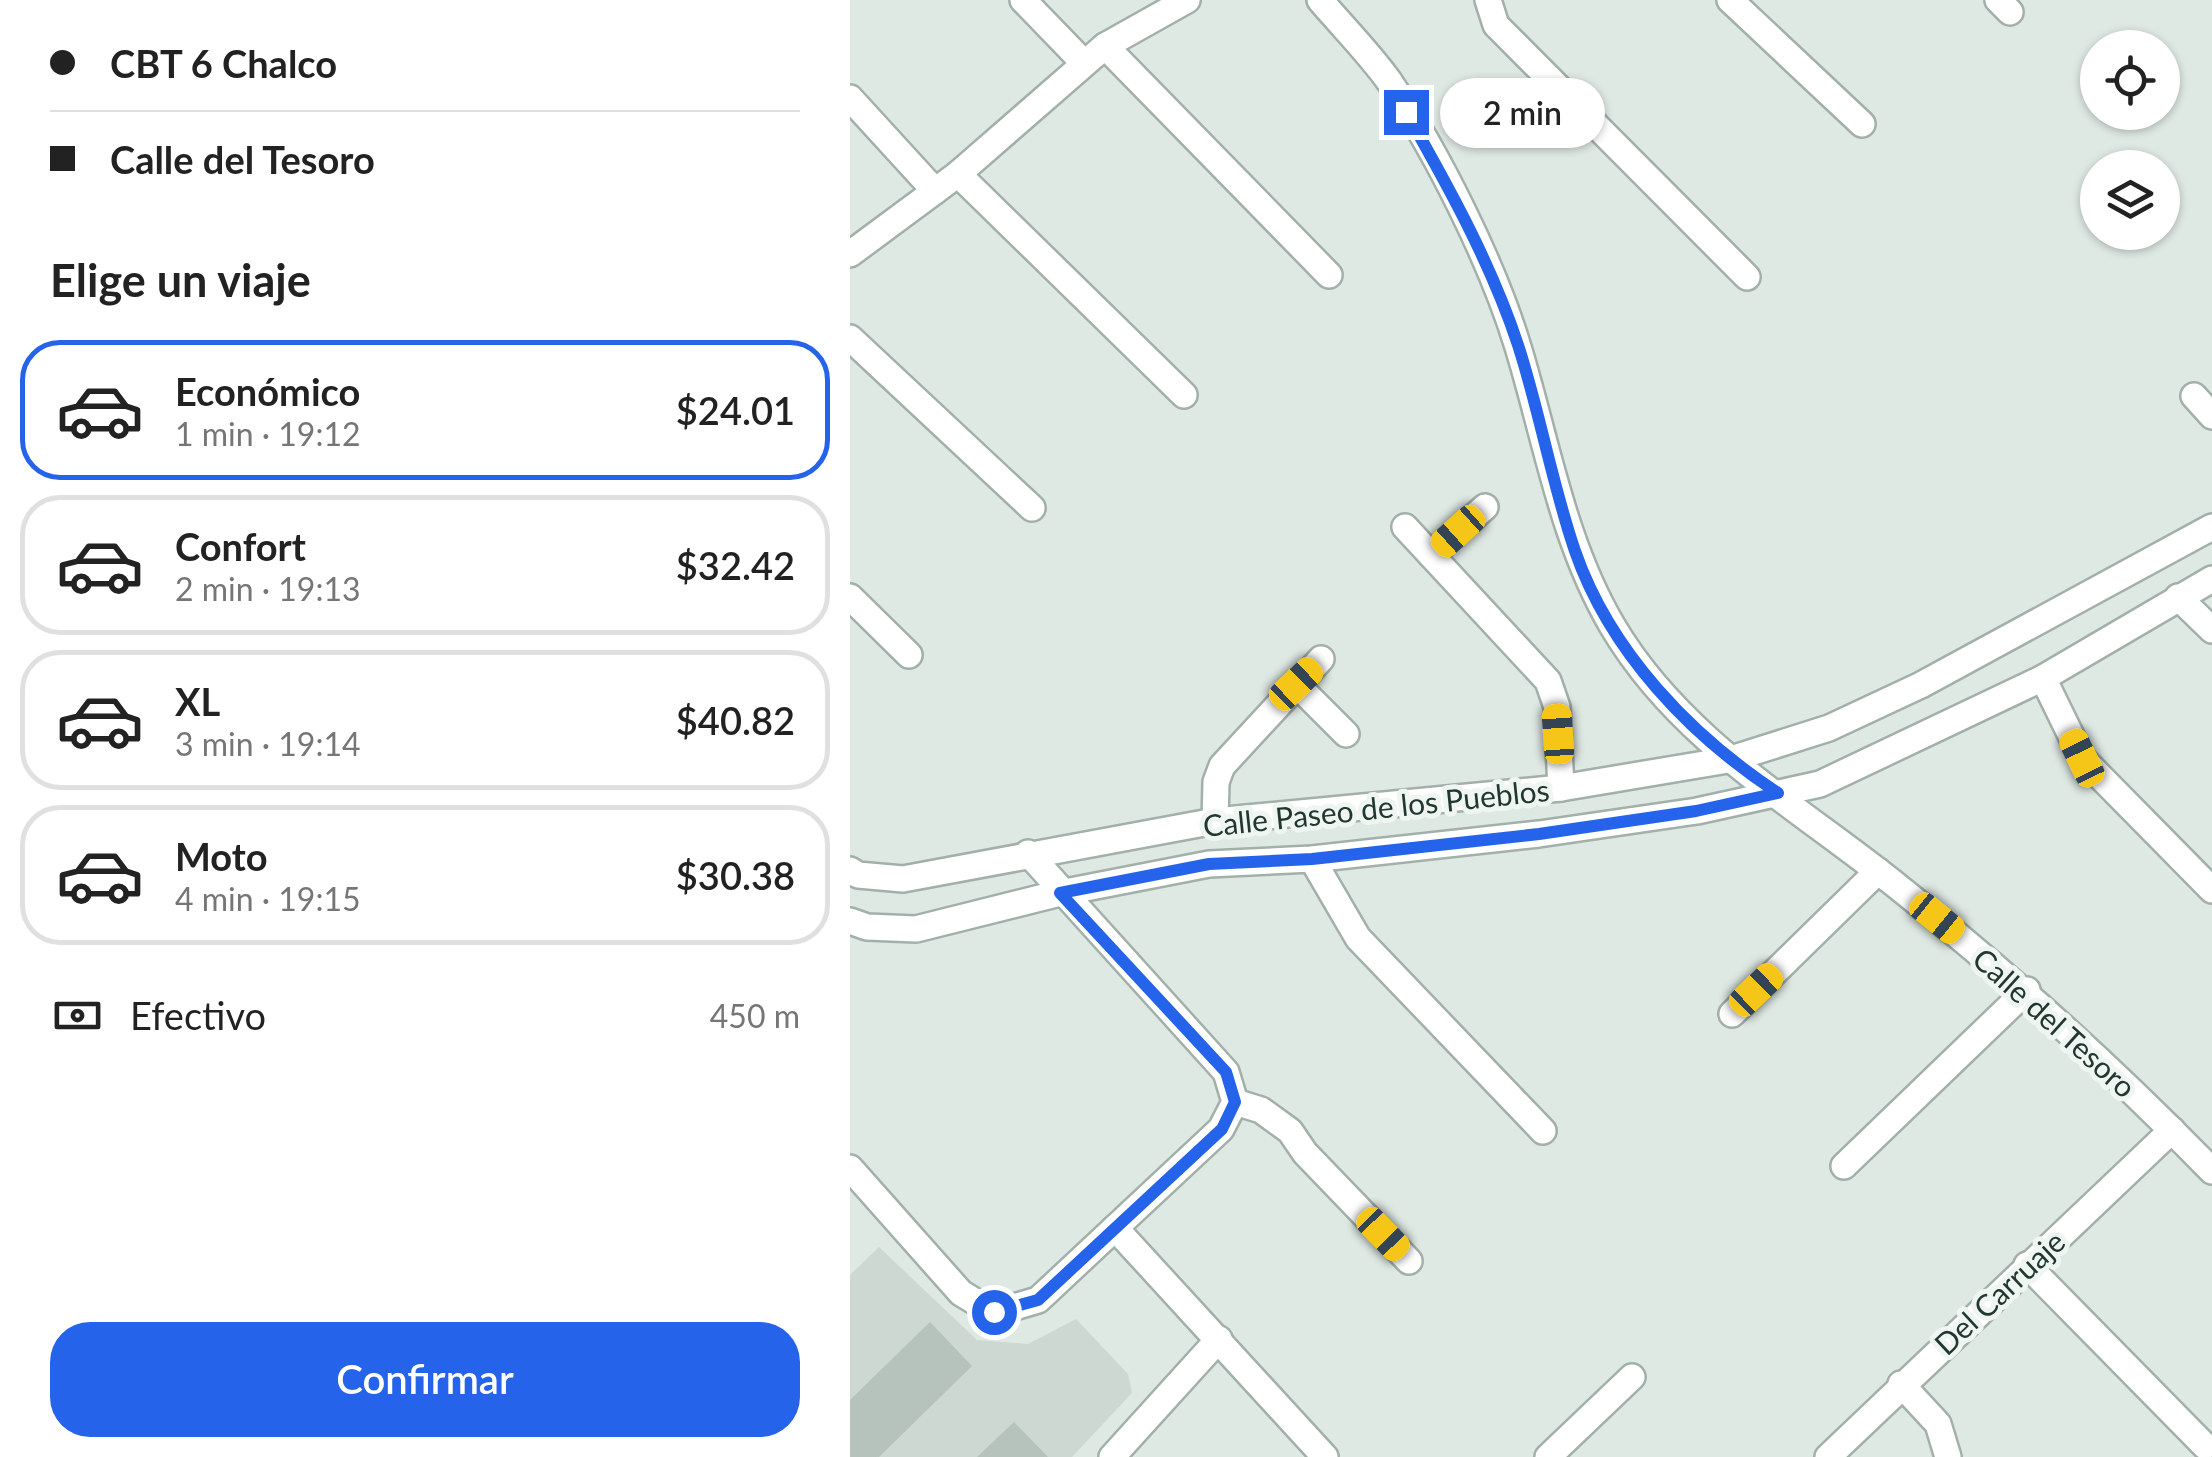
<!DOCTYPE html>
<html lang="es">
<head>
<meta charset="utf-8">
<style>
	body { margin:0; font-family:Lato,sans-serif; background:#f6f6f6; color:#222; height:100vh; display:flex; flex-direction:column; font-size:38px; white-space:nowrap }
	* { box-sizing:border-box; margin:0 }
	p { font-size:32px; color:#767676 }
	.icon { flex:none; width:55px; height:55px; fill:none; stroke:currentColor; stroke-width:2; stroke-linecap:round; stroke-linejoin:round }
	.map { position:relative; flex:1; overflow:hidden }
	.side { display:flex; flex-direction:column; background:#fff; width:850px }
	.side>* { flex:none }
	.banner { display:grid; align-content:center; height:220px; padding:0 50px; background:#fff }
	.buttons { position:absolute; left:1230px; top:30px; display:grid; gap:20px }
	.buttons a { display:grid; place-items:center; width:100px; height:100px; border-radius:50%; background:#fff; box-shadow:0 2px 8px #0004; font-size:50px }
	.end { position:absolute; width:45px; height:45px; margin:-22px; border:12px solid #2563eb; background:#fff; box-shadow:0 0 0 5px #fff }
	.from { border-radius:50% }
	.bubble { position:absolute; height:70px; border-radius:35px; background:#fff; box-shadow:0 2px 8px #0004; font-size:32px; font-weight:600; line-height:70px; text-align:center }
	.car { position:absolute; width:30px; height:60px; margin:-30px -15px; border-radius:12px; box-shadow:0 0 8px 2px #0007; background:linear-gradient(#f5c518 24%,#345 0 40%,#f5c518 0 76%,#345 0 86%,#f5c518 0) }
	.banner b { display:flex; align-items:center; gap:35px; height:95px; font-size:38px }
	.banner b+b { border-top:2px solid #e0e0e0 }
	.banner i { width:25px; height:25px; background:#222 }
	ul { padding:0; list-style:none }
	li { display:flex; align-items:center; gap:30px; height:140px; margin:0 20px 15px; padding:0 30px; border:5px solid #e0e0e0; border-radius:40px }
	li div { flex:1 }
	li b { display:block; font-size:38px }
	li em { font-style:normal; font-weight:600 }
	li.current { border-color:#2563eb }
	li>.icon { width:90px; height:90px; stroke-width:1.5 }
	h2 { padding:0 50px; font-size:45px; line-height:120px }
	.pay { display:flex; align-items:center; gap:25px; height:110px; padding:0 50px; font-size:38px }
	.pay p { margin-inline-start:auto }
	.cta { display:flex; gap:20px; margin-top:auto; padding:20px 50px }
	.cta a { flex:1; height:115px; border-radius:40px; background:#2563eb; color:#fff; font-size:40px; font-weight:600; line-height:115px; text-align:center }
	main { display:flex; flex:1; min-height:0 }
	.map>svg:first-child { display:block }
	.built { fill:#cdd8d3 }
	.building { fill:#b5c3bc }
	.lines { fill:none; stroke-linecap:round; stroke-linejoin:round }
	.minor-casing { stroke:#a3b0aa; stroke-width:30 }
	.minor { stroke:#fff; stroke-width:25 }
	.route { stroke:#2563eb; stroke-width:12 }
	.labels { text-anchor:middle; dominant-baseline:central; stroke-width:10; stroke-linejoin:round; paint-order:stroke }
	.street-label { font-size:30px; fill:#223730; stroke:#eff6f2 }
</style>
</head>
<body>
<main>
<section class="side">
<div class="banner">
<b><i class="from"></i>CBT 6 Chalco</b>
<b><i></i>Calle del Tesoro</b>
</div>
<h2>Elige un viaje</h2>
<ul>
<li class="current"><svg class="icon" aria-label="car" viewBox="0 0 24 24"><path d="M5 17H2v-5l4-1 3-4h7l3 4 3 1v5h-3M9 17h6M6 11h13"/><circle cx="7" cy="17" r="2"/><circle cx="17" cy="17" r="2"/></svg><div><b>Económico</b><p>1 min · 19:12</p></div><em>$24.01</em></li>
<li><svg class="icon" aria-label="car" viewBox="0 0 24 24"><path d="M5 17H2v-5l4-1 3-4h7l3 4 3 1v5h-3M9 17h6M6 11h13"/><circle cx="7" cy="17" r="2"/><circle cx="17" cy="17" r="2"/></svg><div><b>Confort</b><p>2 min · 19:13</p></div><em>$32.42</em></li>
<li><svg class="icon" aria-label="car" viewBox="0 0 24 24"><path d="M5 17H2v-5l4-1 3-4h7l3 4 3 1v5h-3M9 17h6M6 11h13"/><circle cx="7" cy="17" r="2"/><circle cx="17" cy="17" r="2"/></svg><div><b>XL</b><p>3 min · 19:14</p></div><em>$40.82</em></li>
<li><svg class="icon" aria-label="car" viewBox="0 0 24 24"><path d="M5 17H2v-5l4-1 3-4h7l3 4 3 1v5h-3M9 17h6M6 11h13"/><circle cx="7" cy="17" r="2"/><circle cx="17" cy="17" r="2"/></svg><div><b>Moto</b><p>4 min · 19:15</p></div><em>$30.38</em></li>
</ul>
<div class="pay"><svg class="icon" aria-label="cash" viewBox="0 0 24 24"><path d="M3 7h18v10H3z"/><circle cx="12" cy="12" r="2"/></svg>Efectivo<p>450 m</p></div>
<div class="cta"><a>Confirmar</a></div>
</section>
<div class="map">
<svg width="1362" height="1457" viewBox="0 0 1362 1457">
	<rect width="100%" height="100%" fill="#dfe9e4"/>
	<!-- built -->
	<path class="built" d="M29 1247 127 1340 178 1344 226 1319 278 1374 282 1393 222 1457H0V1275Z"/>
	<!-- building -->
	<g class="building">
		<path d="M80 1322 122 1366 29 1457H0V1400Z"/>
		<path d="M164 1422 198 1457H127Z"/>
	</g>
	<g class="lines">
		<defs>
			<g id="minor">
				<path d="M173 0 234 63"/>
				<path d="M470 0C493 27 519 53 539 81 588 154 643 264 668 347 697 442 712 541 763 627 830 740 947 806 1047 886 1160 976 1261 1067 1362 1171"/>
				<path d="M638 0 646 25 897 277"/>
				<path d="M880 0 1012 124"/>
				<path d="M1148 0 1160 12"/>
				<path d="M255 46 479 275"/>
				<path d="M0 98 85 191"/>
				<path d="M108 174 334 395"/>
				<path d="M0 254 108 174 255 46 337 0"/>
				<path d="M0 338 182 508"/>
				<path d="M1344 396 1362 416"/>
				<path d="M555 527 698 681 707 707 711 788"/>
				<path d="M581 555 635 507"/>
				<path d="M0 597 59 655"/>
				<path d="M1328 597 1362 630"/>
				<path d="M1193 678 1232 758 1362 890"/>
				<path d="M446 684 496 734"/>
				<path d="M365 821 366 782 372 766 471 659"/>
				<path d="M462 859 508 938 693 1131"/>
				<path d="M0 870 8 875 53 879 365 821 711 788 878 760 979 728 1071 685 1362 527"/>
				<path d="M0 921 17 927 66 929 210 893 359 864 462 859 689 834 847 811 970 784 1193 678 1362 579"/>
				<path d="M882 1014 1028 871"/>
				<path d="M385 1102 411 1110 440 1131 455 1153 559 1261"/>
				<path d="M994 1166 1177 990"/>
				<path d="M0 1168 111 1293 144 1313 188 1300 371 1129 385 1102 376 1072 178 853"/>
				<path d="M265 1228 475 1457"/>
				<path d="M1177 1265 1355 1446"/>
				<path d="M1051 1384 1088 1424 1098 1457"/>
				<path d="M262 1457 369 1339"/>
				<path d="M698 1457 782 1377"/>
				<path d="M978 1457 1322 1130"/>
			</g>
		</defs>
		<!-- minor casing -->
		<use href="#minor" class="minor-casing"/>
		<!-- minor -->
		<use href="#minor" class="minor"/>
	</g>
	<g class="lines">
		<!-- route -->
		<path class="route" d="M144 1312 188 1300 372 1129 385 1102 376 1072 210 893 359 864 462 859 689 834 846 811 928 793C841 736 760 652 725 551 702 484 690 413 668 345 641 263 598 186 556 112"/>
	</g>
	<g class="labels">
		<!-- street labels -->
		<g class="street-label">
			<text transform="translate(526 807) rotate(-6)">Calle Paseo de los Pueblos</text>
			<text transform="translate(1205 1022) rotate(42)">Calle del Tesoro</text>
			<text transform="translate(1149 1292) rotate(-43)">Del Carruaje</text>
		</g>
	</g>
</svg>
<div class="buttons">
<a><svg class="icon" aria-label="locate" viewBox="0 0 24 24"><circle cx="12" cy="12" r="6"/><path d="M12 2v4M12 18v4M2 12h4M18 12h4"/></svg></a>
<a><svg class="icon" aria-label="layers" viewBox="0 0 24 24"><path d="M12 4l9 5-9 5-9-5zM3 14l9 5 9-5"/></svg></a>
</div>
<i class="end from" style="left:144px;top:1312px"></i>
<i class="end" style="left:556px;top:112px"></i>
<div class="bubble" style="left:590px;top:78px;width:165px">2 min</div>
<i class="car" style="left:608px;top:531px;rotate:228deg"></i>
<i class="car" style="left:446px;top:684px;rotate:46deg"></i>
<i class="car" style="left:708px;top:734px;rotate:356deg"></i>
<i class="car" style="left:1232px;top:758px;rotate:334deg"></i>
<i class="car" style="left:1087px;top:918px;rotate:129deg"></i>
<i class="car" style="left:906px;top:990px;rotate:46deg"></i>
<i class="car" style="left:533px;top:1234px;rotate:136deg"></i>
</div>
</main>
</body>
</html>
